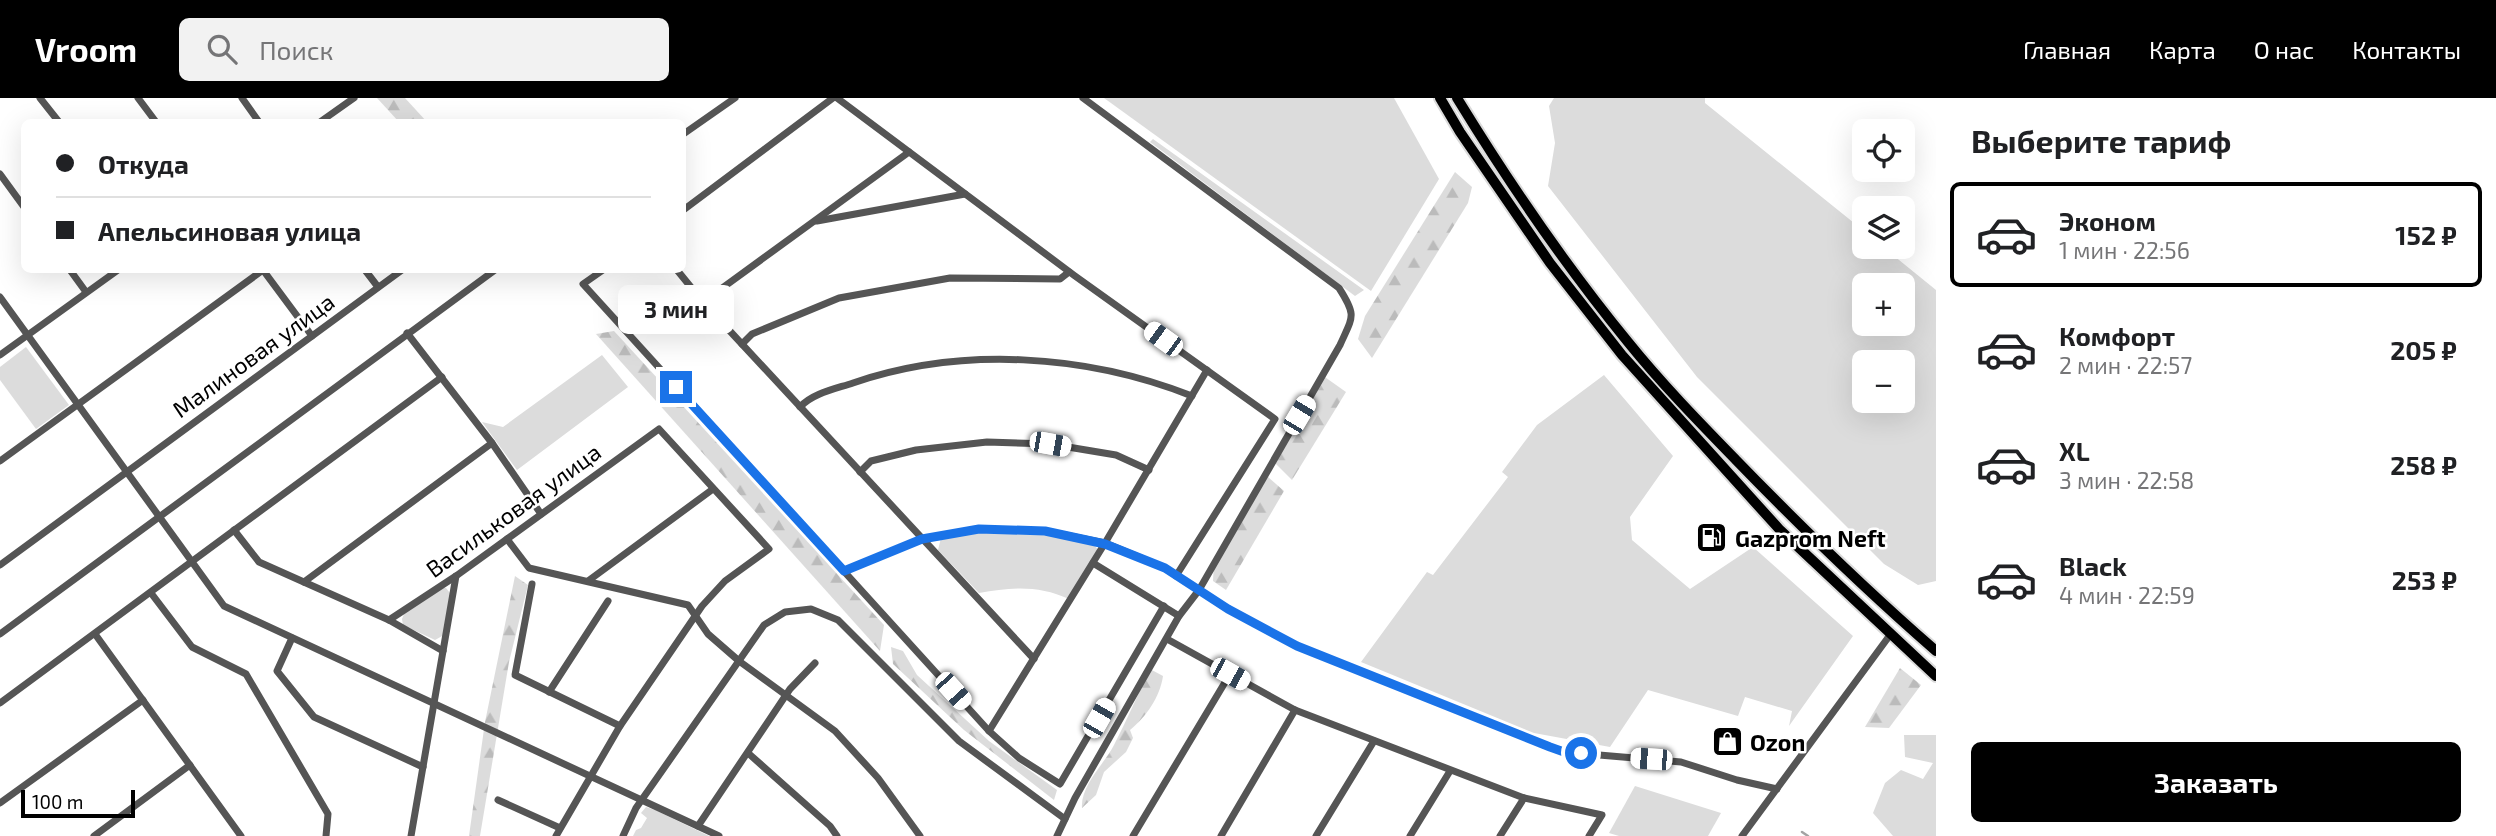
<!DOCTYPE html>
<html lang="ru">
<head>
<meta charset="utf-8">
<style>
	body { margin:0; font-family:"Exo 2",sans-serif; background:#f2f2f2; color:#202124; height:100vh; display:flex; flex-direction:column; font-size:26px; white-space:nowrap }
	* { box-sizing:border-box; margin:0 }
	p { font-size:23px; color:#757577 }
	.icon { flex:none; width:38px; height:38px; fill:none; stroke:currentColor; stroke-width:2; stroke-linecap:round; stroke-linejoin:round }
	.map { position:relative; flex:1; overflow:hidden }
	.panel { display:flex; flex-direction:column; background:#fff; width:560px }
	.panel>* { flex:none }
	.hud { position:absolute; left:21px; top:21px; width:665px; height:154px; border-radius:10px; box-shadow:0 7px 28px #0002; display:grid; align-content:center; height:154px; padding:0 35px; background:#fff }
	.buttons { position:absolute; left:1852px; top:21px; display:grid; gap:14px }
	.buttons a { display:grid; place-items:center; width:63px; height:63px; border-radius:10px; background:#fff; box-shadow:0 7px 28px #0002; font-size:35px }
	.scale { position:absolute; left:21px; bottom:18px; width:114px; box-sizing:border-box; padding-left:7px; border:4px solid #000; border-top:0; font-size:19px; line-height:24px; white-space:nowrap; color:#000; -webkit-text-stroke:5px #fff; paint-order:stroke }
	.end { position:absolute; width:32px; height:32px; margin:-16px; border:9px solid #1a73e8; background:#fff; box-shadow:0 0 0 4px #fff }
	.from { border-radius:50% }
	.bubble { position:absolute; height:49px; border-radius:10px; background:#fff; box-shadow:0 7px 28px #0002; font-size:23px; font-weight:700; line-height:49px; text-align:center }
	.car { position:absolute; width:21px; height:42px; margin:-21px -10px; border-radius:9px; box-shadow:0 0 5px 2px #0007; background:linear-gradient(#fff 24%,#345 0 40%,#fff 0 76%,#345 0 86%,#fff 0) }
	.hud b { display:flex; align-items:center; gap:24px; height:66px; font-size:26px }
	.hud b+b { border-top:2px solid #e0e0e0 }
	.hud i { width:18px; height:18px; background:#202124 }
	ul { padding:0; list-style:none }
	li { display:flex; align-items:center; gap:21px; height:105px; margin:0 14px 10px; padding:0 21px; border:4px solid transparent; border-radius:10px }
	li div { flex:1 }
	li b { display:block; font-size:26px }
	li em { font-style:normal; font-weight:700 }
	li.on { border-color:#000 }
	li>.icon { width:63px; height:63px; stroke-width:1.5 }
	h2 { padding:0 35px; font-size:32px; line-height:84px }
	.button { display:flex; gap:14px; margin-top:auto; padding:14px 35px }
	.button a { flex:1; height:80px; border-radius:10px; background:#000; color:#fff; font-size:28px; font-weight:700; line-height:80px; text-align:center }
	header { display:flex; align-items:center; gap:42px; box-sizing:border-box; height:98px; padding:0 35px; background:#000; color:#fff }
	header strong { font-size:33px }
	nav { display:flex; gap:38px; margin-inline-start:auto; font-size:24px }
	.search { width:490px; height:63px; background:#f2f2f2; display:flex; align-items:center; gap:18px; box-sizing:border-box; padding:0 24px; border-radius:10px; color:#757577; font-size:26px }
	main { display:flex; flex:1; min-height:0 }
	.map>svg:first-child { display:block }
	.green { fill:#dcdcdc; fill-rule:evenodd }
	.forest { fill:url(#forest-firs) }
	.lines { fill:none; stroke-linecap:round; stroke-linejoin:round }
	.stream { stroke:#a3a3a3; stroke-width:2.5 }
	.primary-casing { stroke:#dbdbdb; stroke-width:14 }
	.street { stroke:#555; stroke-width:7 }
	.primary { stroke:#000; stroke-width:10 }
	.route { stroke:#1a73e8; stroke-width:9 }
	.labels { text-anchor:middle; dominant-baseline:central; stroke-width:5; stroke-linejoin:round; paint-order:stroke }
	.street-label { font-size:23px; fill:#000; stroke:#fff }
	.poi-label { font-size:23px; font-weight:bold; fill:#000; stroke:#fff; text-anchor:start }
</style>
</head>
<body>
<header>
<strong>Vroom</strong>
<div class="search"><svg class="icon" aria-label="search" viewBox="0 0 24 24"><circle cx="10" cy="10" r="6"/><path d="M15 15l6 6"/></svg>Поиск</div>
<nav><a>Главная</a><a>Карта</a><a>О нас</a><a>Контакты</a></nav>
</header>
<main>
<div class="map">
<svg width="1936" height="738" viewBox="0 0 1936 738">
	<defs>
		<pattern id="forest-firs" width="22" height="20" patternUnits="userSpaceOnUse" patternTransform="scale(1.75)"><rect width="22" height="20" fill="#dcdcdc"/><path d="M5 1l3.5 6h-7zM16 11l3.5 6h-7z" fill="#bbb"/></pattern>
	</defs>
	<rect width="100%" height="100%" fill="#fff"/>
	<!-- green -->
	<g class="green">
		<path d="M1104 0H1394L1439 81 1371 193Z"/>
		<path d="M1554 0H1705V5L1864 133V149H1883L1936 192V483L1918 487 1884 466 1697 279 1548 88 1555 45 1549 8ZM1864 187H1902V226H1864ZM1864 264H1902V303H1864Z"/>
		<path d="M1153 41 1364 192 1355 198 1150 44Z"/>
		<path d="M26 249 69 307 36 331 0 282V269Z"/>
		<path d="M602 257 628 289 517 372 482 324 503 329Z"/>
		<path d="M1604 277 1673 358 1630 419 1632 442 1690 491 1753 449 1853 538 1789 628 1792 613 1745 599 1738 618 1648 592 1610 649 1534 635 1361 564 1427 474 1433 477 1508 379 1502 374 1537 327Z"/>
		<path d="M1026 433 1093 445 1098 452 1069 501C1039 487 1011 489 979 495L938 452 941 440 972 434Z"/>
		<path d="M440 490H446L450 495 444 537 435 542 403 527 402 521 404 516Z"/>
		<path d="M1904 637H1936V738H1893L1873 715 1885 685 1901 672 1923 681 1933 665 1905 659Z"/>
		<path d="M1635 688 1721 715 1708 738H1619L1609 735Z"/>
		<path d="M646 709 655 712 709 738H633L636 732 641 730 647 720 641 715Z"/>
	</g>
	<!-- forest -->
	<g class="forest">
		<path d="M377 0H405L427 24H399Z"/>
		<path d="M1455 74 1472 89 1468 105 1372 260 1358 241 1365 218Z"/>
		<path d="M614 233 884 527 880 553 596 236Z"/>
		<path d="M1322 277 1346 294 1292 382 1275 365Z"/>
		<path d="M1267 378 1284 393 1226 492 1213 483 1214 464Z"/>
		<path d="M515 478 528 487 509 564 480 738H469L485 624Z"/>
		<path d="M891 549 903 553 917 577 989 643 1057 692 1054 702 964 632 893 566Z"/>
		<path d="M1900 570 1921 587 1889 630 1865 629Z"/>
		<path d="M1150 571 1163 578C1160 599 1146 619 1130 632L1133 640 1126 654 1104 674 1096 697 1082 710C1080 688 1105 665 1114 647 1127 622 1138 596 1150 571Z"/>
	</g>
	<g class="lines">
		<!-- stream -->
		<path class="stream" d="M1802 734 1808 738"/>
		<defs>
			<g id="primary">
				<path d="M1440 0 1460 34 1550 165 1622 257 1780 432 1936 578"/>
				<path d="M1457 0C1509 85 1565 167 1628 244 1661 285 1699 324 1736 362 1800 428 1866 492 1936 553"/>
			</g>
		</defs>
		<!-- primary casing -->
		<use href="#primary" class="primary-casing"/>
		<!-- street -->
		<g class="street">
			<path d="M40 0 59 24"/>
			<path d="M138 0 156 24"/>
			<path d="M242 0 259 24"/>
			<path d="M837 0 1075 178 1275 321 1176 478"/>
			<path d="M320 24 354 0"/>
			<path d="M682 37 735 0"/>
			<path d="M0 76 24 109"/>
			<path d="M682 113 833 0"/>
			<path d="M817 123 965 96"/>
			<path d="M70 172 86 194"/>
			<path d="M263 172 312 238"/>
			<path d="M365 172 378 189"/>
			<path d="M603 172 583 186 989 633 1019 660 1060 686 1164 508"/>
			<path d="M677 172 703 204 1034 561"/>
			<path d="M0 199 224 508 719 738"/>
			<path d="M703 204 909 54"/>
			<path d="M407 235 492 345 541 416"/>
			<path d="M742 246 752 236 839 200 950 180 1060 181 1069 174"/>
			<path d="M0 257 118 172"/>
			<path d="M800 309C813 295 835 291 853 285 961 248 1086 256 1192 298"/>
			<path d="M0 363 263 172"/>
			<path d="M860 374 871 363 916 352 987 344 1050 346 1116 357 1149 372"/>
			<path d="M234 432 259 464 389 522 443 553"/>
			<path d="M507 441 529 470 688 507 708 536 739 563 835 633 878 680 920 738"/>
			<path d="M1093 465 1179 518"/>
			<path d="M0 467 402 172"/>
			<path d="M844 473 922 441 979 431 1045 433 1105 445 1165 470 1228 511 1297 548 1550 649 1564 654 1681 664 1737 682 1777 691"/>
			<path d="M588 483 713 391"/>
			<path d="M304 484 492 345"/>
			<path d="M532 486 515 577 620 628"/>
			<path d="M151 495 192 549 246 576 328 716 326 738"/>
			<path d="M389 522 456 478 659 331 769 451 725 483 702 508 620 628 556 738"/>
			<path d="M0 536 495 172"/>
			<path d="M95 536 241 738"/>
			<path d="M292 540 277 573 314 619 423 669"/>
			<path d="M1167 541 1295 612 1524 700 1602 717 1589 738"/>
			<path d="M549 594 608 503"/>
			<path d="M0 605 442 279"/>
			<path d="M989 633 1105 445 1207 272"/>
			<path d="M748 655 830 728 837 738"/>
			<path d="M498 702 560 730"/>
			<path d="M0 705 143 602"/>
			<path d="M698 728 790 591 815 565"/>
			<path d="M94 738 190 667"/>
			<path d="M411 738 456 478"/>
			<path d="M623 738 636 710 764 527 785 514 811 511 838 522 959 643 1065 721"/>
			<path d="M1057 738 1075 700 1179 518 1199 492 1340 247C1353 218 1357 218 1339 190L1083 0"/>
			<path d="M1133 738 1230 576"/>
			<path d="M1221 738 1295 612"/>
			<path d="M1316 738 1374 643"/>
			<path d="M1410 738 1450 673"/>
			<path d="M1500 738 1524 700"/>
			<path d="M1742 738 1890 537"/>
		</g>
		<!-- primary -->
		<use href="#primary" class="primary"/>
	</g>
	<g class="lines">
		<!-- route -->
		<path class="route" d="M676 289 844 473 922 441 979 431 1045 433 1105 446 1165 470 1228 511 1297 548 1550 649 1564 654 1581 655"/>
	</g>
	<!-- icons -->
	<defs>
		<symbol id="fuel-square" viewBox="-11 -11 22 22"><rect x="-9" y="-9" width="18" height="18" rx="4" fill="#000" stroke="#fff"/><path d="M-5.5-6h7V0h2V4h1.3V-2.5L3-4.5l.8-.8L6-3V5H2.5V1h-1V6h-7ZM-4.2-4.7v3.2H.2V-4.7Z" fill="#fff"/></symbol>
		<symbol id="shop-square" viewBox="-11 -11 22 22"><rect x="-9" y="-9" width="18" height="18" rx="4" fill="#000" stroke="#fff"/><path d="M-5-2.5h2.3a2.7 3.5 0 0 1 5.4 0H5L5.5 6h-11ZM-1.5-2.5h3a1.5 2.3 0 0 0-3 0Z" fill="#fff"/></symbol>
	</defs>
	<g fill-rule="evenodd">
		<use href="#fuel-square" x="1694" y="422" width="35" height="35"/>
		<use href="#shop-square" x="1710" y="626" width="35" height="35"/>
	</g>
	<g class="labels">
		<!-- street labels -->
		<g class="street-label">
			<text transform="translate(253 257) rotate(-36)">Малиновая улица</text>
			<text transform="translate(513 412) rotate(-36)">Васильковая улица</text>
		</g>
		<!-- poi labels -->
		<g class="poi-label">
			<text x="1735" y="440">Gazprom Neft</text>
			<text x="1750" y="644">Ozon</text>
		</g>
	</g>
</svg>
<div class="buttons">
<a><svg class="icon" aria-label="locate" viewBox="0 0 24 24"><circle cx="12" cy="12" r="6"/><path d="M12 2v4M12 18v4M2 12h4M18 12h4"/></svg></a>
<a><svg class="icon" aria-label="layers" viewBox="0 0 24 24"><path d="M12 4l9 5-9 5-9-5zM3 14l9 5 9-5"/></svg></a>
<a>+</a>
<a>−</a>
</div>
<div class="scale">100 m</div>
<i class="end from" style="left:1581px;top:655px"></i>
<i class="end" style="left:676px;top:289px"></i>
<div class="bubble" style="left:618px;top:187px;width:116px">3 мин</div>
<i class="car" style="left:1163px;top:241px;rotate:306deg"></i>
<i class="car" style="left:1299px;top:317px;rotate:31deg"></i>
<i class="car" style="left:1050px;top:346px;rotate:100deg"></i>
<i class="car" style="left:1230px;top:576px;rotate:119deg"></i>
<i class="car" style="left:953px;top:593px;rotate:138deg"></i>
<i class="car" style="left:1099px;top:620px;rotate:30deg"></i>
<i class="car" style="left:1651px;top:661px;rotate:274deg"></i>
<div class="hud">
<b><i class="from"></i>Откуда</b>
<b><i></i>Апельсиновая улица</b>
</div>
</div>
<section class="panel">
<h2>Выберите тариф</h2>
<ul>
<li class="on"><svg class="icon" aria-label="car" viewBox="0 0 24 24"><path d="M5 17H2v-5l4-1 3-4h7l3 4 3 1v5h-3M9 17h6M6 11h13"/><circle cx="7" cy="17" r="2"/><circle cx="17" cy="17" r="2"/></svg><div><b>Эконом</b><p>1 мин · 22:56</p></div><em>152 ₽</em></li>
<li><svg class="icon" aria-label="car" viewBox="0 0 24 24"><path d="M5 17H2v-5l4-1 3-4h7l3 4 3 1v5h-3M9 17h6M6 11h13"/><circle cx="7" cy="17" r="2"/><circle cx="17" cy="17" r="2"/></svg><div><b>Комфорт</b><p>2 мин · 22:57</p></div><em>205 ₽</em></li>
<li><svg class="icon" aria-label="car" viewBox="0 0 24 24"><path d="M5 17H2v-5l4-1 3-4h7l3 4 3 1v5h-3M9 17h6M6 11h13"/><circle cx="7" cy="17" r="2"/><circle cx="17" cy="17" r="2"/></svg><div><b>XL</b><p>3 мин · 22:58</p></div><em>258 ₽</em></li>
<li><svg class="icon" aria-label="car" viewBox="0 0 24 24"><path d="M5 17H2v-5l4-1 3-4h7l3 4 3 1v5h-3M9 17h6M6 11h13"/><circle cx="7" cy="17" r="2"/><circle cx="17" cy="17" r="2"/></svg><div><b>Black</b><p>4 мин · 22:59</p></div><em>253 ₽</em></li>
</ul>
<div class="button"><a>Заказать</a></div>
</section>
</main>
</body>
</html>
